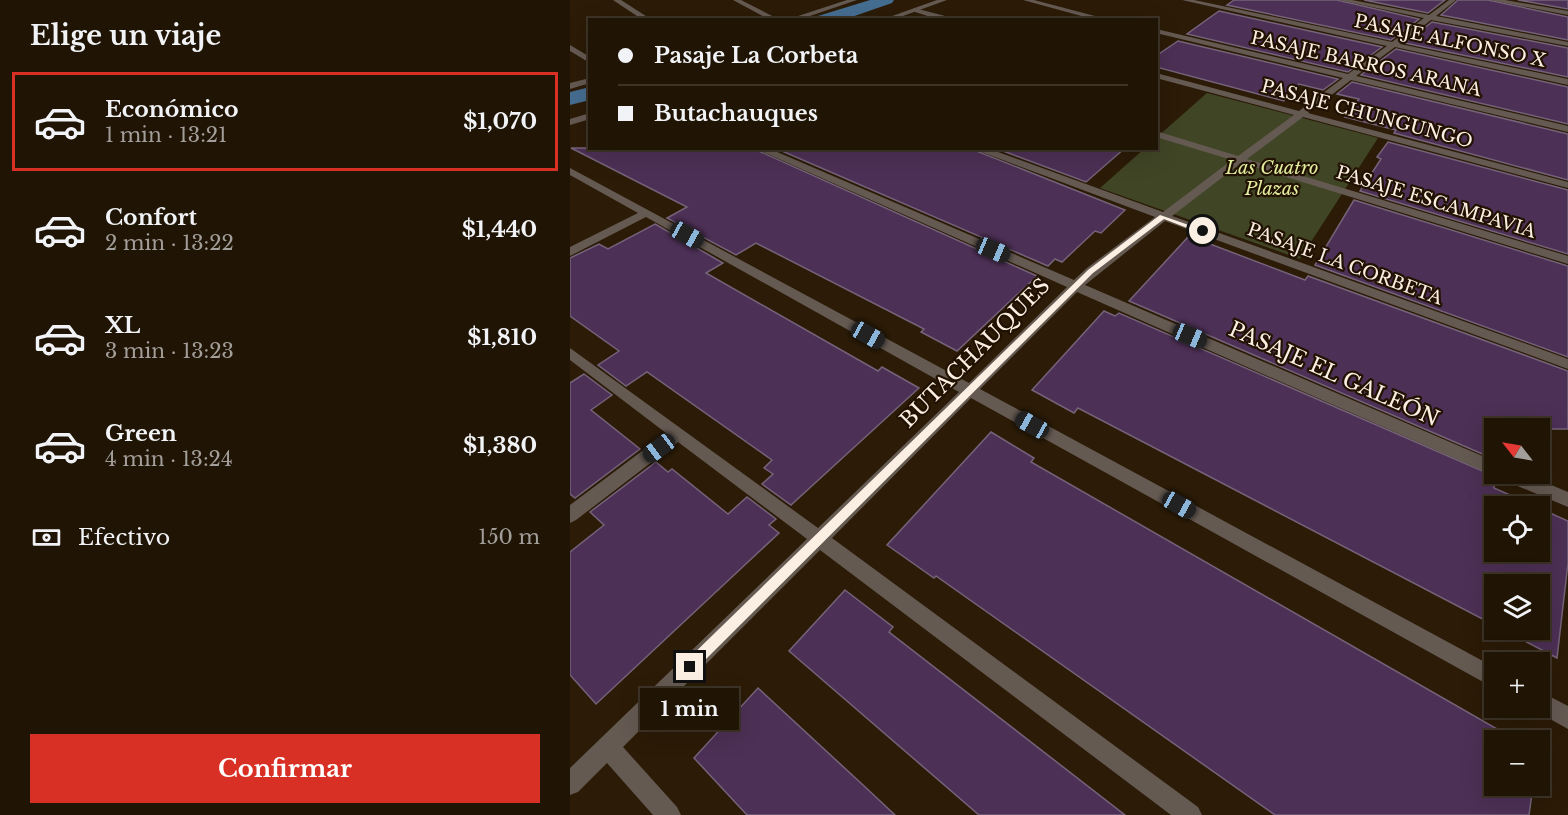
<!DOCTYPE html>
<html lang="es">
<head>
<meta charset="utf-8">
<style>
	body { margin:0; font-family:"Libre Baskerville",serif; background:#2d2113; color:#f1f3f6; height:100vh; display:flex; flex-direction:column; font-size:22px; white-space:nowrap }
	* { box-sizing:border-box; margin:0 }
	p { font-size:20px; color:#a29e9a }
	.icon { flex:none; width:33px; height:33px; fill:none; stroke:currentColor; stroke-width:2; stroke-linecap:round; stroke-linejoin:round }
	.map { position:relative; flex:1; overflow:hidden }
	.panel { display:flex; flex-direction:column; background:#201405; width:570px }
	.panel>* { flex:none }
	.top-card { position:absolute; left:18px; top:18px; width:570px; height:132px; border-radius:0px; box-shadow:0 6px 24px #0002,0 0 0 2px #3d3327; display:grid; align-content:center; height:132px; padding:0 30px; background:#201405 }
	.needle { width:39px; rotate:301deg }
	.fabs { position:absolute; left:914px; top:418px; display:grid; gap:12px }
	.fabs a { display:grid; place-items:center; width:66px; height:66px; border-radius:0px; background:#201405; box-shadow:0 6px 24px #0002,0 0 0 2px #3d3327; font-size:30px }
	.end { position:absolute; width:27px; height:27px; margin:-14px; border:8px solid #fbefe3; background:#111; box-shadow:0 0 0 3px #111 }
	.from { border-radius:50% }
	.bubble { position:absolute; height:42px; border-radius:0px; background:#201405; box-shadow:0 6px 24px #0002,0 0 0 2px #3d3327; font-size:20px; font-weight:700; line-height:42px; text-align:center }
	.car { position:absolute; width:18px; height:36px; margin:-18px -9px; border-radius:8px; box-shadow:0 0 4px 2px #0007; background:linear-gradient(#222 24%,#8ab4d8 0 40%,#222 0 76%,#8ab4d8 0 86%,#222 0) }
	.top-card b { display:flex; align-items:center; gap:21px; height:57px; font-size:22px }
	.top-card b+b { border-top:2px solid #3d3327 }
	.top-card i { width:15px; height:15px; background:#f1f3f6 }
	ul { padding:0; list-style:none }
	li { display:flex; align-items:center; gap:18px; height:99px; margin:0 12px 9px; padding:0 18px; border:3px solid transparent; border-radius:0px }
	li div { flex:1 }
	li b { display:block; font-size:22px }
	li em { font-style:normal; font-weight:700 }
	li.on { border-color:#d93025 }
	li>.icon { width:54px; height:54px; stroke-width:1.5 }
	h2 { padding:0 30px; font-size:27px; line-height:72px }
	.pay { display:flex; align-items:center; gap:15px; height:66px; padding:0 30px; font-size:22px }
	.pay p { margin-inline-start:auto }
	.cta { display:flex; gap:12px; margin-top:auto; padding:12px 30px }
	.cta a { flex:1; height:69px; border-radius:0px; background:#d93025; color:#fff; font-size:24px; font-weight:700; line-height:69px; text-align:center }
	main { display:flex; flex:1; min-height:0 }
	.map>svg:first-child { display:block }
	.green { fill:#404526 }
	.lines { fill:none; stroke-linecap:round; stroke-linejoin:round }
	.canal { fill:#456d90; fill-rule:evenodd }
	.building { fill:#4d3055; stroke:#746379; stroke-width:1.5 }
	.minor { fill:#655a52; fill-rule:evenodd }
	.tertiary { fill:#655a52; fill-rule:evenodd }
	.route { fill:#fbefe3 }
	.labels { text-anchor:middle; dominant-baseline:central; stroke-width:4.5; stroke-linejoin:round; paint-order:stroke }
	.far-street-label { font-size:18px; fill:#fbefe3; stroke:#211101 }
	.far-park-label { font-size:18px; font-style:italic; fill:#e2ed9d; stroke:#211101 }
	.street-label { font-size:21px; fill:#fbefe3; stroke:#211101 }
</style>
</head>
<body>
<main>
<section class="panel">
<h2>Elige un viaje</h2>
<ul>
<li class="on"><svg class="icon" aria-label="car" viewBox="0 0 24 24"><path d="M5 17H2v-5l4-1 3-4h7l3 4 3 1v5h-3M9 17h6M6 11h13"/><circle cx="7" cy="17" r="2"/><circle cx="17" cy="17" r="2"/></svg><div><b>Económico</b><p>1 min · 13:21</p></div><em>$1,070</em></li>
<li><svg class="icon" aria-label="car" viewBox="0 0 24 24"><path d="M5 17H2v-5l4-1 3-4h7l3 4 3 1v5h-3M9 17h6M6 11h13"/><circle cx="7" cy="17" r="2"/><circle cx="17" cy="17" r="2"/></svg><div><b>Confort</b><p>2 min · 13:22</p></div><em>$1,440</em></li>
<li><svg class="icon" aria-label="car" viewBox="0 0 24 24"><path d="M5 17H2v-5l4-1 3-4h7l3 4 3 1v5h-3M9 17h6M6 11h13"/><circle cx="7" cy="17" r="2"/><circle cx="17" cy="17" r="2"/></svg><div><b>XL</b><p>3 min · 13:23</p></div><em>$1,810</em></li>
<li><svg class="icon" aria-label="car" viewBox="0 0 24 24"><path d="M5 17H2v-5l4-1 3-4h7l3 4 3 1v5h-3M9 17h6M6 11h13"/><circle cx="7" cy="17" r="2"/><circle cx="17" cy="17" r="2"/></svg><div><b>Green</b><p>4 min · 13:24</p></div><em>$1,380</em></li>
</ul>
<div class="pay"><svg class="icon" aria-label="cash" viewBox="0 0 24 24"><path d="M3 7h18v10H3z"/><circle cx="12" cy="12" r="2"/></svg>Efectivo<p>150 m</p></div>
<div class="cta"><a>Confirmar</a></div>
</section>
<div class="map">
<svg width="998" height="815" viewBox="0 0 998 815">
	<rect width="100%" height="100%" fill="#2b1b07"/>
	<!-- green -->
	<path class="green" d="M637 93 808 138 730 259 530 188 574 149 586 148 587 137Z"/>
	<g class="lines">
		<!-- canal -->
		<g class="canal">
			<path d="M300 0H324L322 3 273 20H246L248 16Z"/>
			<path d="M20 87V100L0 105V92Z"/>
		</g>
	</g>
	<!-- building -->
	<g class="building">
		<path d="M664 0H767L849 19 821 40 657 5Z"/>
		<path d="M794 0H875L858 13Z"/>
		<path d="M888 0H918L998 17V40L871 15Z"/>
		<path d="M948 0H998V9Z"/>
		<path d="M649 11 812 47 778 72 617 34Z"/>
		<path d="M862 22 998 48V77L835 43Z"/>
		<path d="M608 41 768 79 753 90 729 84 714 101 586 67V56Z"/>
		<path d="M826 49 998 87V124L791 75Z"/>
		<path d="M782 82 998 134V180L824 133 826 130 775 117 789 99 767 94Z"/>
		<path d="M818 142 998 190V254L790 191 811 159 807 157Z"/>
		<path d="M1 148H182L467 276 387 351 351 332 354 329 186 243 166 255 97 218 117 207Z"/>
		<path d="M205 148H399L555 210 531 233 525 231 492 262 485 259 478 266Z"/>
		<path d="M425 148H555L516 182Z"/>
		<path d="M784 200 998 266V357L745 265Z"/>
		<path d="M85 224 153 263 136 273 308 371 312 367 349 388 221 505 192 484 203 474 194 468 202 460 77 372 56 386 28 365 49 351 0 316V258L29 244 38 249Z"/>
		<path d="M619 236 735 280 738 276 998 371V429H924V459L559 301Z"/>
		<path d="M534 311 545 316 549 313 924 476V488L967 507H924V552H969V508L998 521V563L987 658 934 630H969V585H924V625L508 408 504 413 462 390Z"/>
		<path d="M14 374 42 395 21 410 70 449 5 498 0 494V383Z"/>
		<path d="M421 432 464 458 461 462 948 741H924V786H963L959 815H705L366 576 364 578 317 545Z"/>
		<path d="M86 462 98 472 102 469 158 514 177 497 206 519 199 525 209 533 26 704 0 675V552L34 525 20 512Z"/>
		<path d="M275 590 323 627 319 632 555 815H409L219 651Z"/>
		<path d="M188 688 293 785 325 815H177L124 758Z"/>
	</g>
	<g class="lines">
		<!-- minor -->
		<g class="minor">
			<path d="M43 0H51L82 20H73Z"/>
			<path d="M163 0H171L210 20H200Z"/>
			<path d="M453 0H464L540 20H526Z"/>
			<path d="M612 0H624L822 42 854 18 769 0H782L859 15 879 0H886L866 16 998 42V46L861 20 830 44 998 79V85L825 47 786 76 998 126V132L781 80 738 113 998 182V188L733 117 677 159 998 256V264L671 163 602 216 998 359V369L595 221 515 285 924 461V474H927L918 473 507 292 410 389 924 667V688L401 398 262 538 628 807 632 815H601L250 550 53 747 107 807 111 815H83L37 763 8 792 0 795V768L237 539 108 442 6 520 0 523V505L96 433 0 360V348L248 528 389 392 76 217 0 256V247L68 213 0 175V168L399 383 497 287 184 148H198L504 280 517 268 585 217 401 148H417L593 212 662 160 586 137V131L668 156 724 115 586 78V73L729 111 773 78 586 33V29L778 74 817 46Z"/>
			<path d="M920 0H935L998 11V15Z"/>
			<path d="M344 8 383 18V20H370L342 11Z"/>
			<path d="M0 45 20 57V63L0 51Z"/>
			<path d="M929 474H955L998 492V507L931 479Z"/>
			<path d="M969 691 998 706V729L962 709 969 708Z"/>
		</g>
		<!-- tertiary -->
		<g class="tertiary">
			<path d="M277 0H287L228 20H216Z"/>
			<path d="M367 0H377L322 20H311Z"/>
			<path d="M20 78V83L0 89V83Z"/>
			<path d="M20 113V119L0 125V119Z"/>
		</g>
	</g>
	<!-- route -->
	<path class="route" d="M590 215 636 231 630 233 594 219 523 273 124 671 120 673 115 671 113 667 115 662 518 270Z"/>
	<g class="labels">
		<!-- far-street labels -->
		<g class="far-street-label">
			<text transform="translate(880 41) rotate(12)">PASAJE ALFONSO X</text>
			<text transform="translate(796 64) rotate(13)">PASAJE BARROS ARANA</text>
			<text transform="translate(797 114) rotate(15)">PASAJE CHUNGUNGO</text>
			<text transform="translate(866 202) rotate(17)">PASAJE ESCAMPAVIA</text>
			<text transform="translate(775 264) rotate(20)">PASAJE LA CORBETA</text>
		</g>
		<!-- far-park labels -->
		<g class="far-park-label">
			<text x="702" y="168">Las Cuatro<tspan x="702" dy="21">Plazas</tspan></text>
		</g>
		<!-- street labels -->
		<g class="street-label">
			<text transform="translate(405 353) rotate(-45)">BUTACHAUQUES</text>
			<text transform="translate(764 374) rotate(24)">PASAJE EL GALEÓN</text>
		</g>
	</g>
</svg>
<div class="fabs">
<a><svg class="needle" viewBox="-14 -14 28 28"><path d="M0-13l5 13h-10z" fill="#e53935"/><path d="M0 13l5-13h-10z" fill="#a29e9a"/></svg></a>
<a><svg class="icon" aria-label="locate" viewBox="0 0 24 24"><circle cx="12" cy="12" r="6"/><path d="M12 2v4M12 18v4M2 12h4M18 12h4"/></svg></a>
<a><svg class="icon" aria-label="layers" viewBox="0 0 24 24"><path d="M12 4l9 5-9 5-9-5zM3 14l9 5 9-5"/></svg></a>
<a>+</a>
<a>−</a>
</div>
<i class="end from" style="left:633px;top:231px"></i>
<i class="end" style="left:120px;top:667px"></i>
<div class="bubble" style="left:70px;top:688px;width:99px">1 min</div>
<i class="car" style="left:117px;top:235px;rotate:119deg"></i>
<i class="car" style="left:423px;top:250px;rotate:113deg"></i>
<i class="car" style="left:298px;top:335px;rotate:119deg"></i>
<i class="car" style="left:620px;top:336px;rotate:113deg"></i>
<i class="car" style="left:462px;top:425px;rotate:299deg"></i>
<i class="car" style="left:89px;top:448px;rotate:233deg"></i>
<i class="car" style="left:609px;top:505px;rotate:119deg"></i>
<div class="top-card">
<b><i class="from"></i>Pasaje La Corbeta</b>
<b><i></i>Butachauques</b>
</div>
</div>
</main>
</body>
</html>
